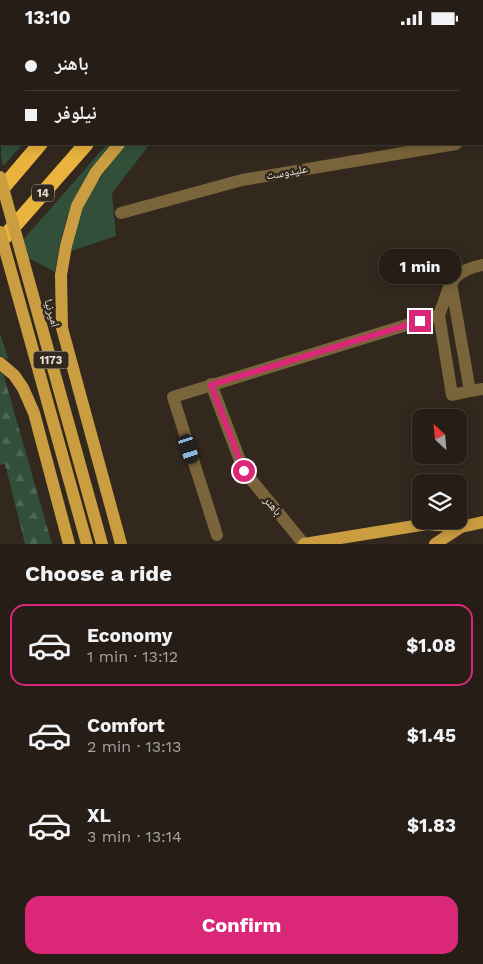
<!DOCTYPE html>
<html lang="en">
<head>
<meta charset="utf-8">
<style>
	body { margin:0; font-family:"Work Sans","Noto Naskh Arabic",sans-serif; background:#322b23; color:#f1f3f6; height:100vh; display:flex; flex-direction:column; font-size:19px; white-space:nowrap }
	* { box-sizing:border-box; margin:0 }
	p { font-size:16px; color:#a4a2a1 }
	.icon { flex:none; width:28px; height:28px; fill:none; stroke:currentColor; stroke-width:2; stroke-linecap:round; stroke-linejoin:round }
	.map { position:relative; height:509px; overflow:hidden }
	.drawer { display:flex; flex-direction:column; background:#261e16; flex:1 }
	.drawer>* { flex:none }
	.top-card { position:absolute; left:0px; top:0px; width:484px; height:110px; box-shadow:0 2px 12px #0003,0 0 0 1px #423c35; display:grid; align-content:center; height:110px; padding:0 25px; background:#261e16 }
	.needle { width:32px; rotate:334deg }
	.tools { position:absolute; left:412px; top:374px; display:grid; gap:10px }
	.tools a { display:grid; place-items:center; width:55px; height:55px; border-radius:10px; background:#261e16; box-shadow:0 2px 12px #0003,0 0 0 1px #423c35; font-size:25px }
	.end { position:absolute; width:22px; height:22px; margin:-11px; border:6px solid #db2777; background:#fff; box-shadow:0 0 0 2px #fff }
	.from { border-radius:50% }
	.bubble { position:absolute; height:35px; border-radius:15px; background:#261e16; box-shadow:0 2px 12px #0003,0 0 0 1px #423c35; font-size:16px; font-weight:700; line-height:35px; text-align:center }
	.car { position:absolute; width:15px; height:30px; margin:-15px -8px; border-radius:6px; box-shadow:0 0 4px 1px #0007; background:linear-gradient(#222 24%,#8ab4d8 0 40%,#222 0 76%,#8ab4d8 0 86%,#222 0) }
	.top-card b { display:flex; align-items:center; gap:18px; height:48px; font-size:19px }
	.top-card b+b { border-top:1px solid #423c35 }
	.top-card i { width:12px; height:12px; background:#f1f3f6 }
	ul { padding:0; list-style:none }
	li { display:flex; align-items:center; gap:15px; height:82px; margin:0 10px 8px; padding:0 15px; border:2px solid transparent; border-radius:15px }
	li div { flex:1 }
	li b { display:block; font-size:19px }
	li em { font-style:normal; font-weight:700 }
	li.selected { border-color:#db2777 }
	li>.icon { width:45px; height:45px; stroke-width:1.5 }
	h2 { padding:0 25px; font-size:22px; line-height:60px }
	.action { display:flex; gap:10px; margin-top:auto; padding:10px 25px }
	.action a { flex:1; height:58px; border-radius:15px; background:#db2777; color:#fff; font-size:20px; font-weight:700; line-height:58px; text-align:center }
	.status { display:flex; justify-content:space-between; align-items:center; height:35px; padding:0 25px; background:#261e16; direction:ltr }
	.status svg { height:14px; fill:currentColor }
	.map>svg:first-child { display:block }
	.green { fill:#314f39 }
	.forest { fill:url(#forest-firs) }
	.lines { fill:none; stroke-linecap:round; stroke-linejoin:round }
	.minor { stroke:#7a643b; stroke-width:12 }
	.major { stroke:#c99d40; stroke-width:12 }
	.highway { stroke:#e9b33e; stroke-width:15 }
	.major-bridge { stroke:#c99d40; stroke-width:12 }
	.route { stroke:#db2777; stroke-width:6 }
	.labels { text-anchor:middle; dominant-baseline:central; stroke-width:5; stroke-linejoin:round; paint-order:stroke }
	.shield { fill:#32281e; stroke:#b0a9a1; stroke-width:1 }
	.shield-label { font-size:11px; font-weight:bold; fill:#e6e0d9 }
	.street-label { font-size:12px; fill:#e6e0d9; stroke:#32281e }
</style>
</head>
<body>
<div class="status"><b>13:10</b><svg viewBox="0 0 49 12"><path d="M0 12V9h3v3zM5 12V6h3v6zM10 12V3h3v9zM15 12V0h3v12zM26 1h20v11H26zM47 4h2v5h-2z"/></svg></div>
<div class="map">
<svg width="483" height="509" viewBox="0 0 483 509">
	<defs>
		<pattern id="forest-firs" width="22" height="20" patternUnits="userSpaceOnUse" patternTransform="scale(1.25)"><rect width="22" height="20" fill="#314f39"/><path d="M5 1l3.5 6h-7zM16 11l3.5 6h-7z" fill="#4f6855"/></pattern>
	</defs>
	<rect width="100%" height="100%" fill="#32281e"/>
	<!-- green -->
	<g class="green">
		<path d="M2 109H23L3 131C1 123 0 115 2 109Z"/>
		<path d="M107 109H111C75 154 64 179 55 237L28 223 23 205Z"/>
		<path d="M125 109H150L112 158 116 201 71 216 78 184 89 159Z"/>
		<path d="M0 299 9 325 0 321Z"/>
	</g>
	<!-- forest -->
	<path class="forest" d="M0 335 3 338 52 509H25L5 429 0 430Z"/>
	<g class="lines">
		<!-- minor -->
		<g class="minor">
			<path d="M422 0V1"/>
			<path d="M373 1 380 0"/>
			<path d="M482 105H483"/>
			<path d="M121 178 242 145 456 109"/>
			<path d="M439 280 452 360 470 356 451 248"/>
			<path d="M439 280C450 252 449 236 483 230"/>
			<path d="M211 349 244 436 304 509"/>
			<path d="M470 356 483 354"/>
			<path d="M217 500 173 362 439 280"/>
		</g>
		<!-- major -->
		<g class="major">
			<path d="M201 1V0"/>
			<path d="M0 80 1 85"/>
			<path d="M0 101 1 97"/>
			<path d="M119 109 96 137 77 171 66 211 61 240 62 293 121 509"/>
			<path d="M0 328 14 340 23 353 34 378 69 509"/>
			<path d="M304 509 427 489 461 492 483 487"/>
			<path d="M435 509 461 492"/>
		</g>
		<!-- highway -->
		<g class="highway">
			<path d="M129 1 130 0"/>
			<path d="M176 1 177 0"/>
			<path d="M0 156 40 109"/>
			<path d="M0 207 86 109"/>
		</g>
		<!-- major-bridge -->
		<g class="major-bridge">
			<path d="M0 142 102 509"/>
			<path d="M0 197 87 509"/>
		</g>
	</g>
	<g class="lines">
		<!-- route -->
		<path class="route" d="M244 436 211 350 420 286"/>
	</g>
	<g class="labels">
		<!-- shield labels -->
		<g class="shield">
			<rect x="32" y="149.5" width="22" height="17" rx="4"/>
			<rect x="33.5" y="316.5" width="35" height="17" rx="4"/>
		</g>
		<g class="shield-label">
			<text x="43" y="158">14</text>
			<text x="51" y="325">1173</text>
		</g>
		<!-- street labels -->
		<g class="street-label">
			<text transform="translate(287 137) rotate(-10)">علیدوست</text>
			<text transform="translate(52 278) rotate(74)">امیرنیا</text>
			<text transform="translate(273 471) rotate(50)">باهنر</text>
		</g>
	</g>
</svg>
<div class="tools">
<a><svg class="needle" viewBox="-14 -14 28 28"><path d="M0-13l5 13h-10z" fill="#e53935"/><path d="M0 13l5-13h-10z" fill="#a4a2a1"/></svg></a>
<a><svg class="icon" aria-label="layers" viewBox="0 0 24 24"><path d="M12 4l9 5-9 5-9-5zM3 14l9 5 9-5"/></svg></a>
</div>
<i class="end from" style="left:244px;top:436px"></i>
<i class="end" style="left:420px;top:286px"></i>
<div class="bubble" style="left:379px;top:214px;width:82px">1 min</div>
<i class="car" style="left:189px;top:414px;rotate:162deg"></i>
<div class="top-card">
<b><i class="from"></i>باهنر</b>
<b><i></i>نیلوفر</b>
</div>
</div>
<section class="drawer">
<h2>Choose a ride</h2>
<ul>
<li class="selected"><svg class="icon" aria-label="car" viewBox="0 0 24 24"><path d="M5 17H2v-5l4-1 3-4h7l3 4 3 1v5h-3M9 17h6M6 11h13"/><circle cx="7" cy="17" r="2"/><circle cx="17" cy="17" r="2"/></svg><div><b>Economy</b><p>1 min · 13:12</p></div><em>$1.08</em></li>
<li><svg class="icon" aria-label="car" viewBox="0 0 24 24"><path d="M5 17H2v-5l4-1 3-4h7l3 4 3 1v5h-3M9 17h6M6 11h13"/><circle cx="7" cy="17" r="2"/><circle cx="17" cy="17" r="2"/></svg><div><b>Comfort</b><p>2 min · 13:13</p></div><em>$1.45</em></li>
<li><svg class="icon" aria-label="car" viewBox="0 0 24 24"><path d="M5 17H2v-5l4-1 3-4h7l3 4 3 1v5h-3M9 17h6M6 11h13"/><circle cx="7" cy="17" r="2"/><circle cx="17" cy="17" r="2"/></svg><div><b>XL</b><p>3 min · 13:14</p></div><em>$1.83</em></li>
</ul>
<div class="action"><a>Confirm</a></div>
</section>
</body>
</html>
